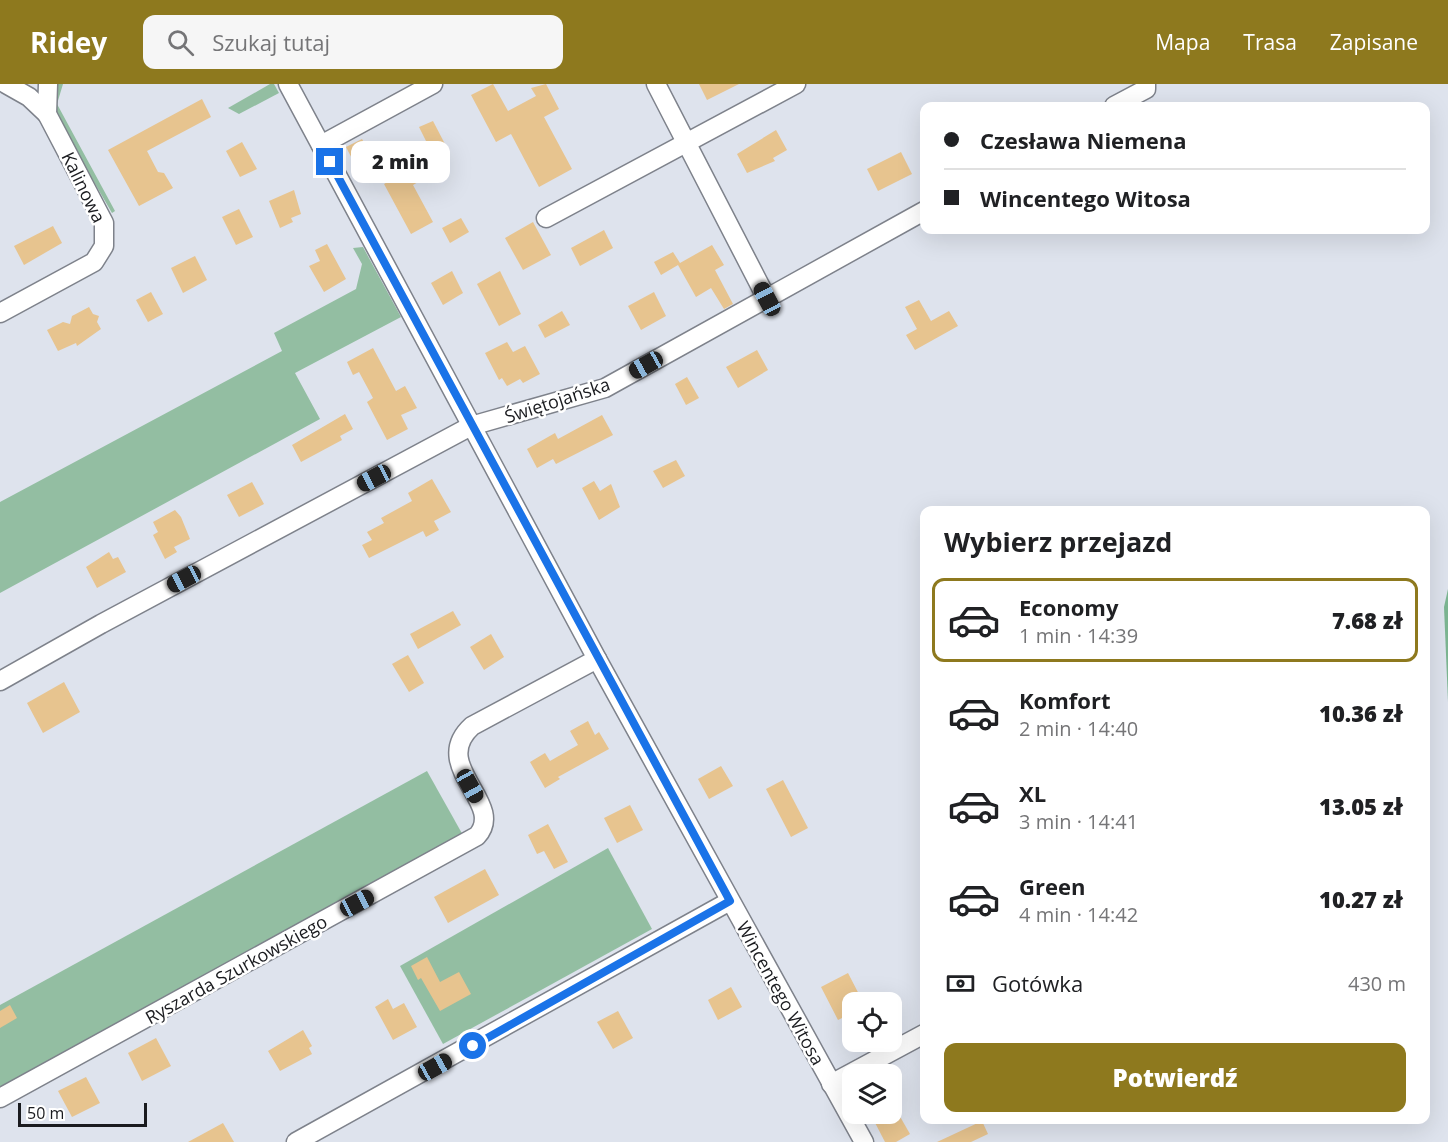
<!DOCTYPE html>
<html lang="pl">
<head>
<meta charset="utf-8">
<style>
	body { margin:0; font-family:"Open Sans",sans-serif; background:#f6f6f6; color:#202124; height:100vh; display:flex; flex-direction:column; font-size:22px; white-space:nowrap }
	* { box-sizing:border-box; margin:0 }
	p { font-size:20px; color:#757577 }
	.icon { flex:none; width:33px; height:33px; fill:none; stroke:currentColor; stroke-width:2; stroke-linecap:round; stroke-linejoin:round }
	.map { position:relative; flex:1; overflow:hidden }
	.drawer { position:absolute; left:920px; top:422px; width:510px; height:618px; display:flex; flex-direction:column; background:#fff; border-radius:12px; box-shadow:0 6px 24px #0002 }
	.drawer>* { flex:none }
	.banner { position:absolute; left:920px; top:18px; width:510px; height:132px; border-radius:12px; box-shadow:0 6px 24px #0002; display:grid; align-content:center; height:132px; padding:0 24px; background:#fff }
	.fabs { position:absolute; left:842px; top:908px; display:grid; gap:12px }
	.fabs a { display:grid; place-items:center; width:60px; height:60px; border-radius:12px; background:#fff; box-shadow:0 6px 24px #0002; font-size:30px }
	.scale { position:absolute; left:18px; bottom:15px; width:129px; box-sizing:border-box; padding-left:6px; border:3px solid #1a1b1f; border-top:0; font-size:16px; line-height:21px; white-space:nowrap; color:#1a1b1f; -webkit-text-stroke:4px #fff; paint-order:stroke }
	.end { position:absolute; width:27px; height:27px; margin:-14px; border:8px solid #1a73e8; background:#fff; box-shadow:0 0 0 3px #fff }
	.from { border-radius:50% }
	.bubble { position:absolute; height:42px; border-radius:12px; background:#fff; box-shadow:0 6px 24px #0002; font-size:20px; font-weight:800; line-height:42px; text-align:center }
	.car { position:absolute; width:18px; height:36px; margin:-18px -9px; border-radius:8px; box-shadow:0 0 4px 2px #0007; background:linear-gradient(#222 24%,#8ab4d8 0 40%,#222 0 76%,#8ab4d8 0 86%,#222 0) }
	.banner b { display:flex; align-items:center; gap:21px; height:57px; font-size:22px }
	.banner b+b { border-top:2px solid #e0e0e0 }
	.banner i { width:15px; height:15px; background:#202124 }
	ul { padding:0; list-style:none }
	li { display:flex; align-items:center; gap:18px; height:84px; margin:0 12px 9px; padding:0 12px; border:3px solid transparent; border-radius:12px }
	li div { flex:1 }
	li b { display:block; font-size:22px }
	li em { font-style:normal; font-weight:800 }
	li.on { border-color:#8e791e }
	li>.icon { width:54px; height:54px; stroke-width:1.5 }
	h2 { padding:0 24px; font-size:27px; line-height:72px }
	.pay { display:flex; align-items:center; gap:15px; height:66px; padding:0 24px; font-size:22px }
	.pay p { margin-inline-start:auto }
	.action { display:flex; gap:12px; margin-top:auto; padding:12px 24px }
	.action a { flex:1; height:69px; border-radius:12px; background:#8e791e; color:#fff; font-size:24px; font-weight:800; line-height:69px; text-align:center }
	header { display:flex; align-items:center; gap:36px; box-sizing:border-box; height:84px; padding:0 30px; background:#8e791e; color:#fff }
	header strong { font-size:28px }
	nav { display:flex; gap:33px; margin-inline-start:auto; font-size:21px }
	.search { width:420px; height:54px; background:#f6f6f6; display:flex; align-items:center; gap:15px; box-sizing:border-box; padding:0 21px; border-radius:12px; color:#757577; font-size:22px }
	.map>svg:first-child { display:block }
	.green { fill:#93bea2 }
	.forest { fill:#7cb692 }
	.building { fill:#e7c48f }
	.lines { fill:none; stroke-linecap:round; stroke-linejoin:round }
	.minor-casing { stroke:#7e828b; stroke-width:21 }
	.minor { stroke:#fff; stroke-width:18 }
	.route { stroke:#1a73e8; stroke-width:8 }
	.labels { text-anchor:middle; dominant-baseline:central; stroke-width:5; stroke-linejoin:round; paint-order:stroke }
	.street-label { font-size:18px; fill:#1a1b1f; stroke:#fff }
</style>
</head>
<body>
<header>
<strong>Ridey</strong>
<div class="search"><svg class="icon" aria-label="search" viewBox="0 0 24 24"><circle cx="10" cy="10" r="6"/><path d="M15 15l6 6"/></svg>Szukaj tutaj</div>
<nav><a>Mapa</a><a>Trasa</a><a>Zapisane</a></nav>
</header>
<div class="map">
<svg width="1448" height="1058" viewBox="0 0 1448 1058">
	<rect width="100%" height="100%" fill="#dee3ed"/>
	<!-- green -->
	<g class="green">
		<path d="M57 0H63L57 20 115 127 112 129 59 38 54 21Z"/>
		<path d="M270 0H274L279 9 239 30 228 24Z"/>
		<path d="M363 163 401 233 295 289 320 335 0 509V418L282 267 274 249 356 205 362 180 353 164Z"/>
		<path d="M427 687 464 753 0 1005V921Z"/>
		<path d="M608 764 652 845 443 960 400 882Z"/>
	</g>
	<!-- forest -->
	<path class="forest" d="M1448 505V618L1444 523Z"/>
	<!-- building -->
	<g class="building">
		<path d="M493 0 508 27 536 12 531 4 546 0 559 25 544 33 572 85 539 103 511 50 496 58 471 11Z"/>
		<path d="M699 0H739L707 16Z"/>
		<path d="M202 15 211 33 147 67 158 88 164 89 173 104 139 122 108 66Z"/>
		<path d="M433 37 446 62 432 69 419 43Z"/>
		<path d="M776 46 787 66 773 74 775 77 747 89 737 70Z"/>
		<path d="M362 55 377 81 360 90 346 63Z"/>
		<path d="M242 58 257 85 240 93 226 67Z"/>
		<path d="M901 68 912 90 878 107 867 85Z"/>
		<path d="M430 74 437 87 413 101 433 138 411 150 384 100Z"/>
		<path d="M294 106 301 130 291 134 293 138 280 144 269 117Z"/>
		<path d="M239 125 253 153 236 161 222 133Z"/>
		<path d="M461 134 469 148 450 159 442 144Z"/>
		<path d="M533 138 551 171 523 186 505 154Z"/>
		<path d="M53 142 62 159 24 181 14 162Z"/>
		<path d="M604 146 613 164 580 182 571 164Z"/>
		<path d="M327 160 346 195 324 208 309 182 320 177 315 166Z"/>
		<path d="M712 161 724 181 715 186 733 220 724 225 711 204 696 213 678 181 661 191 654 178 673 168 680 179Z"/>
		<path d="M195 172 207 196 183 209 171 184Z"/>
		<path d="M452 187 463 209 443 221 431 199Z"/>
		<path d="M500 187 521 230 499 242 477 200Z"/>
		<path d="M151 208 163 230 148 238 136 216Z"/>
		<path d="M654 208 666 232 641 246 628 222Z"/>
		<path d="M919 216 931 237 949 227 958 242 915 266 906 251 917 245 905 223Z"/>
		<path d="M89 223 93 230 99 232 97 238 101 245 77 262 76 259 58 267 47 246 63 238 70 240 72 232Z"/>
		<path d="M562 227 570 241 545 254 538 241Z"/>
		<path d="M507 258 513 268 525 262 540 290 523 299 520 295 507 302 502 294 499 296 485 269Z"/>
		<path d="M373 264 396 307 405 302 417 324 401 331 408 345 387 356 367 318 373 314 359 288 353 291 347 278Z"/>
		<path d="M757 266 768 286 738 304 726 283Z"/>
		<path d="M687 293 699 314 686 321 675 300Z"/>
		<path d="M345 330 353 345 340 352 342 356 301 378 292 361Z"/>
		<path d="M602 331 613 351 556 380 553 375 537 384 527 365 555 349 558 355Z"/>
		<path d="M676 376 685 392 663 404 653 387Z"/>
		<path d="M432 395 451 428 434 437 439 446 426 453 423 447 369 474 362 461 372 456 367 448 384 439 381 434 412 417 408 409Z"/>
		<path d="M594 397 600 407 611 400 620 423 599 436 582 404Z"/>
		<path d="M252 398 264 420 239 433 227 411Z"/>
		<path d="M175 426 181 433 190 455 174 463 177 468 165 475 153 451 158 448 153 438Z"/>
		<path d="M109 468 113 475 118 473 126 488 97 504 86 483Z"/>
		<path d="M453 527 461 541 418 565 410 550Z"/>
		<path d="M491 550 504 573 484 586 470 563Z"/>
		<path d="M408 571 424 599 409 608 392 580Z"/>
		<path d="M64 598 80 628 43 649 27 619Z"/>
		<path d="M588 637 595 651 599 648 609 665 558 693 560 695 545 704 530 678 545 669 550 677 578 661 570 647Z"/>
		<path d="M721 682 733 702 709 715 698 695Z"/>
		<path d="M783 696 808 744 791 753 766 705Z"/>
		<path d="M630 721 643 746 617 759 604 734Z"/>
		<path d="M548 740 568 778 554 785 544 767 537 770 528 751Z"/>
		<path d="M485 785 499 811 448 839 434 813Z"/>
		<path d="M427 873 440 898 459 888 471 910 440 927 421 894 418 896 411 882Z"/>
		<path d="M848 889 863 918H852V929L838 936 821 903Z"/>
		<path d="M731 903 742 923 718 936 708 916Z"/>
		<path d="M388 915 393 925 404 919 417 943 393 956 375 923Z"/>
		<path d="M10 921 17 934 0 944V927Z"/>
		<path d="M618 927 633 954 613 965 597 938Z"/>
		<path d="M303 946 312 962 309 964 312 970 280 987 268 967Z"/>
		<path d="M156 954 171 982 142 997 128 969Z"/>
		<path d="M86 993 100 1019 72 1033 58 1007Z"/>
		<path d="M870 1029H898L910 1050 896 1058H885Z"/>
		<path d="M982 1037 988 1050 971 1058H937Z"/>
		<path d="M223 1039 234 1058H188Z"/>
	</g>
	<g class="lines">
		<defs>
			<g id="minor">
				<path d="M6 0 29 13 47 30"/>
				<path d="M288 0 597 575 864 1058"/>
				<path d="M656 0 767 215"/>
				<path d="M1114 22 1146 5V0"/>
				<path d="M321 61 433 0"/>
				<path d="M546 134 796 0"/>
				<path d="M0 229 94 178 104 162V139L47 30 48 0"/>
				<path d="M0 597 101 540 471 342 605 304 924 127"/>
				<path d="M831 1000 924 950"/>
				<path d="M0 1014 477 752C507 719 428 682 472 642L597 575"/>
				<path d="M296 1058 730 817"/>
			</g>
		</defs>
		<!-- minor casing -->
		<use href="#minor" class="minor-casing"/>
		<!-- minor -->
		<use href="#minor" class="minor"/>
	</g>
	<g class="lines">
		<!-- route -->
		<path class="route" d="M330 78 730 817 473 962"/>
	</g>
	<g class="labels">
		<!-- street labels -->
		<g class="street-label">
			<text transform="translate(84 103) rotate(64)">Kalinowa</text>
			<text transform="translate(557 316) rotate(-18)">Świętojańska</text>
			<text transform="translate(236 885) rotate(-29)">Ryszarda Szurkowskiego</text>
			<text transform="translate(781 909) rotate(61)">Wincentego Witosa</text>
		</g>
	</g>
</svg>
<div class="fabs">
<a><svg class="icon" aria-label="locate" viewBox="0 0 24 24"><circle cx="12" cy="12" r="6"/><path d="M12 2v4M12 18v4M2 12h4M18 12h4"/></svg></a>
<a><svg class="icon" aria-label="layers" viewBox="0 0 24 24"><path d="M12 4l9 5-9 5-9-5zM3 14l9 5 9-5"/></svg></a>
</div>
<div class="scale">50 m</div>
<i class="end from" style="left:473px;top:962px"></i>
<i class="end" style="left:330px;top:78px"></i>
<div class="bubble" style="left:351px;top:57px;width:99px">2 min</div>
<i class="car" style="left:767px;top:215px;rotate:332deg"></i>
<i class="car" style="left:646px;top:281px;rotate:241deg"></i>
<i class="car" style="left:374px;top:394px;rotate:242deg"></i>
<i class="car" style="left:184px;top:495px;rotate:242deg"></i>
<i class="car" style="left:470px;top:702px;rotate:151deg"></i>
<i class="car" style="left:357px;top:819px;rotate:62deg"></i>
<i class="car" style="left:435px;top:983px;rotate:61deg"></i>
<div class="banner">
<b><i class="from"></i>Czesława Niemena</b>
<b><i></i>Wincentego Witosa</b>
</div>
<section class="drawer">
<h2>Wybierz przejazd</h2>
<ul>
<li class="on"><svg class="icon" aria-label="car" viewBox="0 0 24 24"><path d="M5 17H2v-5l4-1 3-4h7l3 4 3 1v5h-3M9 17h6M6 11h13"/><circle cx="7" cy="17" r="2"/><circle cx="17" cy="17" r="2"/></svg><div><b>Economy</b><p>1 min · 14:39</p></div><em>7.68 zł</em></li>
<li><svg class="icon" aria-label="car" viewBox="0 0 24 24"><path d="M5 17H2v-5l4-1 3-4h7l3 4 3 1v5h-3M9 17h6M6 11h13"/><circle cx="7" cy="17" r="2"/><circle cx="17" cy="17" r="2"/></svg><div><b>Komfort</b><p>2 min · 14:40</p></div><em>10.36 zł</em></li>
<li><svg class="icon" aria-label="car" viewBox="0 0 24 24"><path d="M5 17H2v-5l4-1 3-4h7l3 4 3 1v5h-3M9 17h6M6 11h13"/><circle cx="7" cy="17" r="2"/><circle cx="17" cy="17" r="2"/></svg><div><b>XL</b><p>3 min · 14:41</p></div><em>13.05 zł</em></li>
<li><svg class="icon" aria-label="car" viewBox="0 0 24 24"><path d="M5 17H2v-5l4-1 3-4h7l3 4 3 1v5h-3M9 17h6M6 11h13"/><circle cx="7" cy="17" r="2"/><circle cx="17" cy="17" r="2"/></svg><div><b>Green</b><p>4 min · 14:42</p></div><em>10.27 zł</em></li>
</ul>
<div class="pay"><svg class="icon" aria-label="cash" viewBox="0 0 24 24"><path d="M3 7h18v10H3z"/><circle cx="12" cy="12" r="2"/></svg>Gotówka<p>430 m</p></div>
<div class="action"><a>Potwierdź</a></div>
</section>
</div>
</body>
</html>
